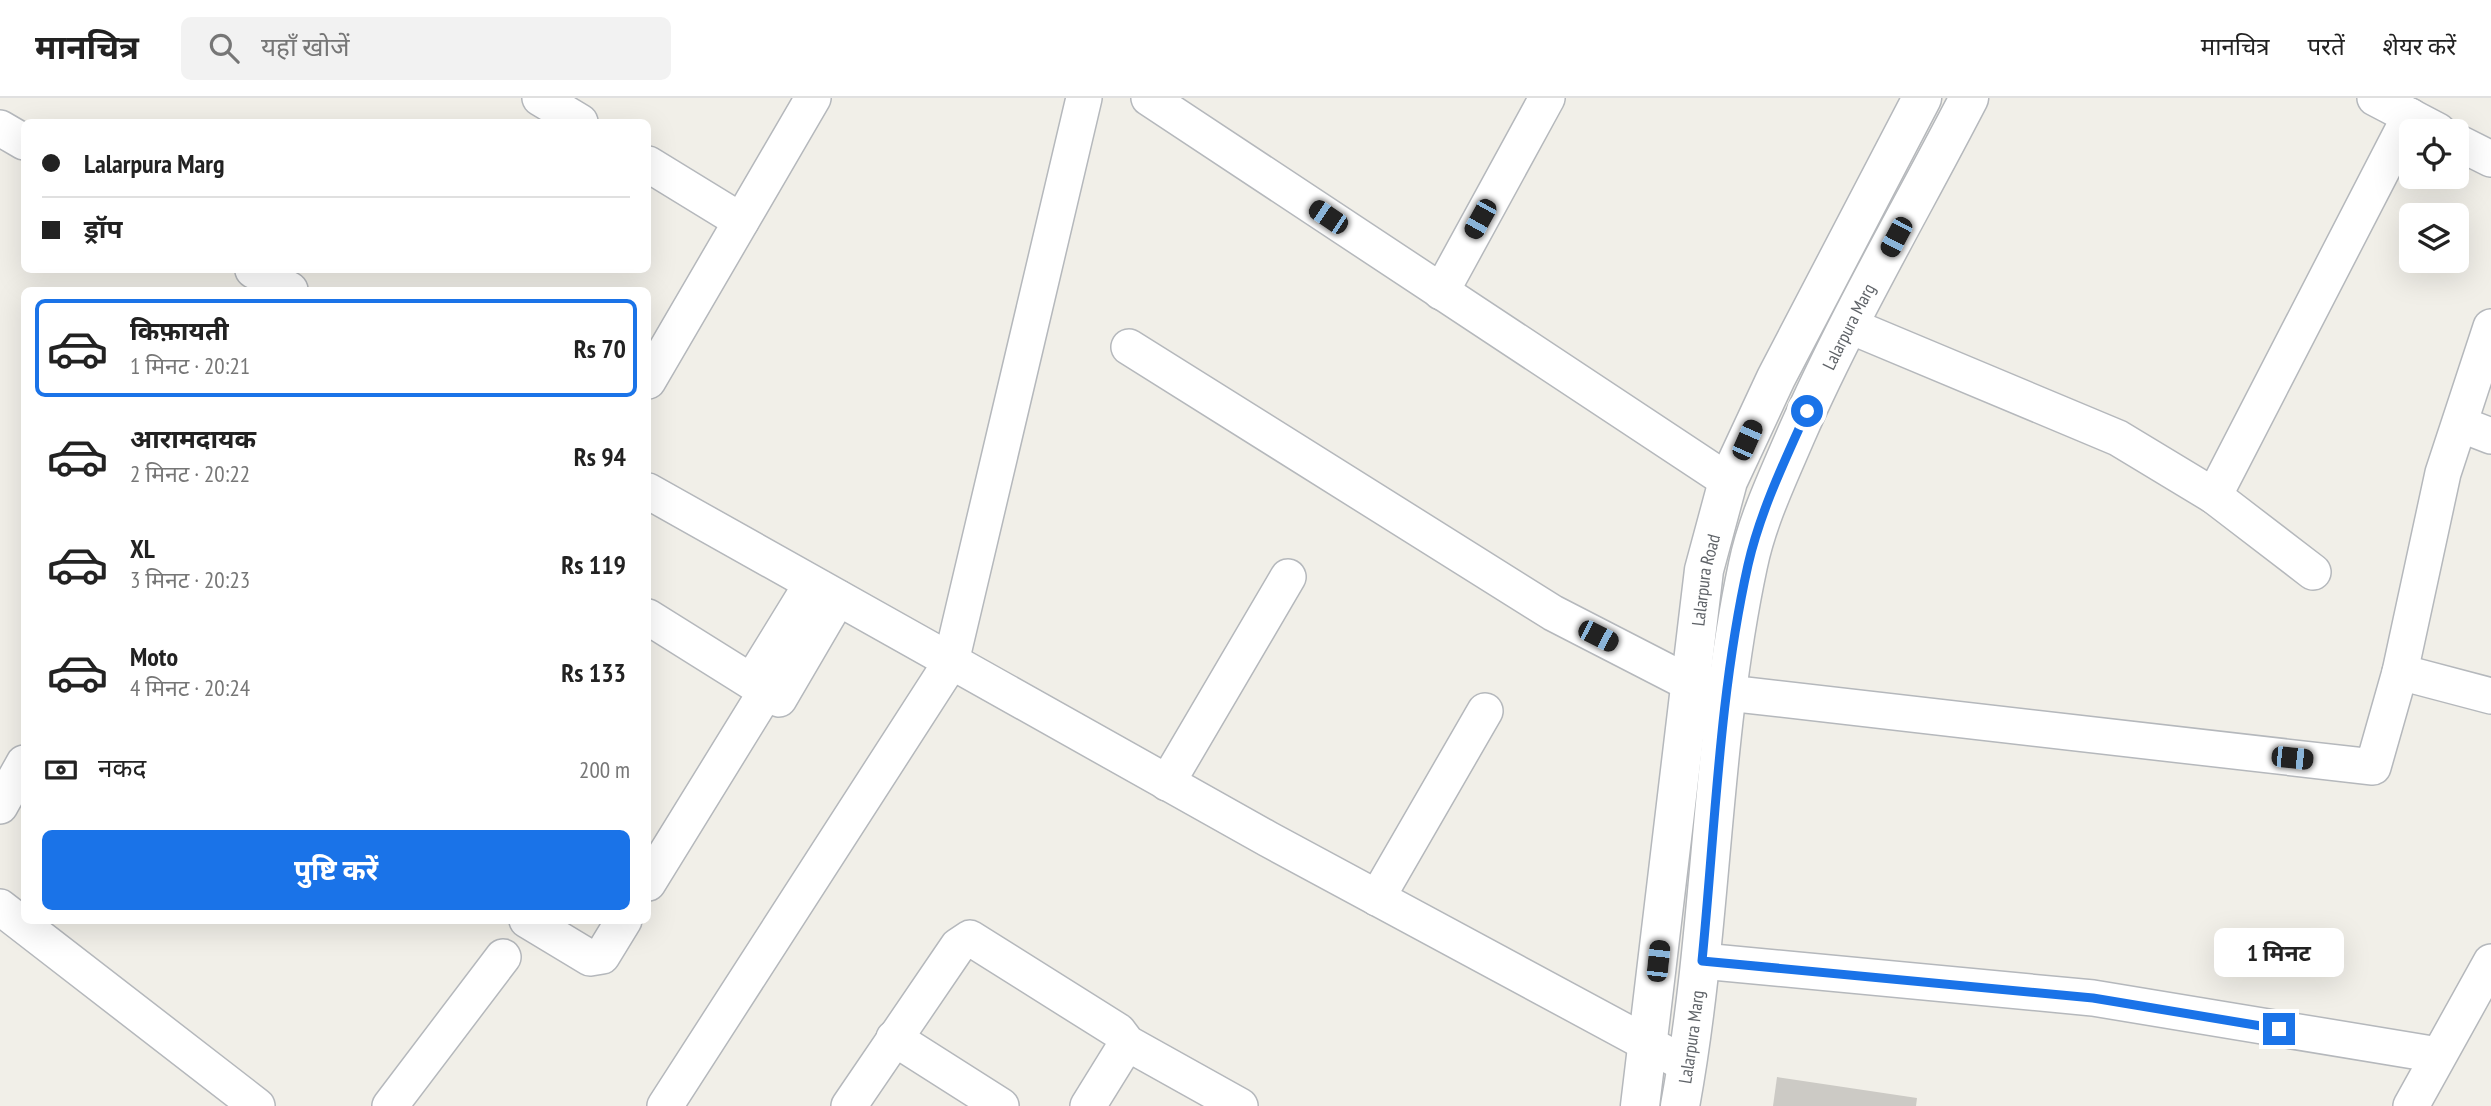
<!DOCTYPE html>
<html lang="hi">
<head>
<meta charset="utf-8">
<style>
	body { margin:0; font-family:"PT Sans Narrow","Noto Sans Devanagari",sans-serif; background:#f2f2f2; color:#222; height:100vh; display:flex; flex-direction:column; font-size:26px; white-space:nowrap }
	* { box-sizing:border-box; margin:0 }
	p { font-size:23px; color:#767676 }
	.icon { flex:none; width:38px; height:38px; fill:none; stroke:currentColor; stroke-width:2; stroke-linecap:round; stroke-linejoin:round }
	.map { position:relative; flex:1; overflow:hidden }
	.sheet { position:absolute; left:21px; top:189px; width:630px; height:637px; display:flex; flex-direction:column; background:#fff; border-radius:10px; box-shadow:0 7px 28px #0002 }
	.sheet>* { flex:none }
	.banner { position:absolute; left:21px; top:21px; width:630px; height:154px; border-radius:10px; box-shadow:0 7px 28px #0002; display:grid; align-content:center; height:154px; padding:0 21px; background:#fff }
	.fabs { position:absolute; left:2399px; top:21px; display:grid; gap:14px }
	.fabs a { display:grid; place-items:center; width:70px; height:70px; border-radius:10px; background:#fff; box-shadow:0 7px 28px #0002; font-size:35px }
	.end { position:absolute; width:32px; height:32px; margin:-16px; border:9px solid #1a73e8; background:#fff; box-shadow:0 0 0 4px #fff }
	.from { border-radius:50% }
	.bubble { position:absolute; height:49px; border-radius:10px; background:#fff; box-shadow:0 7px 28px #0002; font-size:23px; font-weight:700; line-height:49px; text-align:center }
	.car { position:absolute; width:21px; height:42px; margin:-21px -10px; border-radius:9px; box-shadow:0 0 5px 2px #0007; background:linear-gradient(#222 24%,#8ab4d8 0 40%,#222 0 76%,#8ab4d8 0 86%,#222 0) }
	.banner b { display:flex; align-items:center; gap:24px; height:66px; font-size:26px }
	.banner b+b { border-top:2px solid #e0e0e0 }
	.banner i { width:18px; height:18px; background:#222 }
	ul { padding:12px 0 0; list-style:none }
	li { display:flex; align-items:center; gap:21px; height:98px; margin:0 14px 10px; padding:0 7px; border:4px solid transparent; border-radius:10px }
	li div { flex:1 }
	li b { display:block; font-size:26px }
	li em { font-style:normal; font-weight:700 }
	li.on { border-color:#1a73e8 }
	li>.icon { width:63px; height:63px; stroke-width:1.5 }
	.pay { display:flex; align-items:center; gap:18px; height:77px; padding:0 21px; font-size:26px }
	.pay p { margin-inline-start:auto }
	.primary-button { display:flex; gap:14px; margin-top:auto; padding:14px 21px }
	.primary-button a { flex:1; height:80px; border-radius:10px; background:#1a73e8; color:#fff; font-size:28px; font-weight:700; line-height:80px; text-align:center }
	header { display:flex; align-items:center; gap:42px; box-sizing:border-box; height:98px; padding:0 35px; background:#fff; border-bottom:2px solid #e0e0e0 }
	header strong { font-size:33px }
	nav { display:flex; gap:38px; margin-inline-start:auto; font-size:24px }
	.search { width:490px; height:63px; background:#f2f2f2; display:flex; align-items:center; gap:18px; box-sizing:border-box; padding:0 24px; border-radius:10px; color:#767676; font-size:26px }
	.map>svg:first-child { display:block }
	.building { fill:#cccac5 }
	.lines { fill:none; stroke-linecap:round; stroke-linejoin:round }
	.minor-casing { stroke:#b5b8bc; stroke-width:38 }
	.tertiary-casing { stroke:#b5b8bc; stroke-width:41 }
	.minor { stroke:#fff; stroke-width:35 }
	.tertiary { stroke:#fff; stroke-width:38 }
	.route { stroke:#1a73e8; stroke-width:9 }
	.labels { text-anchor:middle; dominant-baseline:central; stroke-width:6; stroke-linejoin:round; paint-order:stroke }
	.street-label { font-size:18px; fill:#5f6368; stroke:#fff }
</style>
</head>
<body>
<header>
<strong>मानचित्र</strong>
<div class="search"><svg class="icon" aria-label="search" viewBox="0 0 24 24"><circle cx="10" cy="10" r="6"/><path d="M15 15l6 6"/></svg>यहाँ खोजें</div>
<nav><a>मानचित्र</a><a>परतें</a><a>शेयर करें</a></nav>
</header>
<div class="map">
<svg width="2491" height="1008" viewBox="0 0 2491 1008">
	<rect width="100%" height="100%" fill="#f1efe8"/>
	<!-- building -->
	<path class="building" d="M1777 979 1917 1000 1916 1008H1773Z"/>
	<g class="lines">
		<defs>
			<g id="minor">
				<path d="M540 0 580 24"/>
				<path d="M1149 0 1728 383"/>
				<path d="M2375 0 2438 33"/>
				<path d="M0 30 24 44"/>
				<path d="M2457 44 2491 61"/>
				<path d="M648 66 741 123"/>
				<path d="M253 172 290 192"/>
				<path d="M1441 194 1547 0"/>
				<path d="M1848 227 2118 340 2214 398 2313 474"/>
				<path d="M1129 249 1553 515 1689 585 1728 595 2373 669 2400 574 2443 375 2491 229"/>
				<path d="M648 283 813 0"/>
				<path d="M2460 326 2491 338"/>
				<path d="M648 393 1268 741 1687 967"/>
				<path d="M2214 398 2410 18"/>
				<path d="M648 519 779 601 838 500"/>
				<path d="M2400 574 2491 598"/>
				<path d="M752 583 811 487"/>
				<path d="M1167 685 1288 479"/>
				<path d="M0 708 24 665"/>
				<path d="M648 785 767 592"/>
				<path d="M1377 800 1485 613"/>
				<path d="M0 809 257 1008"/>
				<path d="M527 822 590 860 602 858 624 822"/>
				<path d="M1702 863 2093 900 2438 957"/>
				<path d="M894 940 1001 1008"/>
				<path d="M390 1008 503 859"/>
				<path d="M665 1008 951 564 1084 0"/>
				<path d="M849 1008 958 848 970 840 1118 933 1127 945 1240 1008"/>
				<path d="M1088 1008 1127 945"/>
				<path d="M2411 1008 2491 864"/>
			</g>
			<g id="tertiary">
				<path id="s1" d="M1640 1008 1704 472 1728 383 1776 280 1922 0"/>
				<path id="s2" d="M1680 1008C1713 829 1710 645 1748 467 1757 423 1778 379 1796 337 1847 221 1911 112 1969 0"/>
			</g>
		</defs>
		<!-- minor casing -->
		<use href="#minor" class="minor-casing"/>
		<!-- tertiary casing -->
		<use href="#tertiary" class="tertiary-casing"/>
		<!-- minor -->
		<use href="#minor" class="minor"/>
		<!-- tertiary -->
		<use href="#tertiary" class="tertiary"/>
	</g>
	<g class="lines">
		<!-- route -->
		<path class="route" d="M1807 313C1785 362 1760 414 1748 467 1719 596 1715 732 1702 863L2093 900 2279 931"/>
	</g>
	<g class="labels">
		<!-- street labels -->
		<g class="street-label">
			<text stroke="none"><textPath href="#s2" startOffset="805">Lalarpura Marg</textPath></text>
			<text stroke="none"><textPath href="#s1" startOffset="530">Lalarpura Road</textPath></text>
			<text stroke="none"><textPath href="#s2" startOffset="70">Lalarpura Marg</textPath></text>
		</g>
	</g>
</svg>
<div class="fabs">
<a><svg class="icon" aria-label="locate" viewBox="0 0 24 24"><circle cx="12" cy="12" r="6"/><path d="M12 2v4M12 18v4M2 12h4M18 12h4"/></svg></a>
<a><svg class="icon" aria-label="layers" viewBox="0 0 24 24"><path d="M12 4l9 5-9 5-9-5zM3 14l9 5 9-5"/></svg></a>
</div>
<i class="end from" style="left:1807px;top:313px"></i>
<i class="end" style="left:2279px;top:931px"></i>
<div class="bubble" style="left:2214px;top:830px;width:130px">1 मिनट</div>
<i class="car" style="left:1328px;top:119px;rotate:304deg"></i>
<i class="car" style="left:1480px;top:121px;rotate:209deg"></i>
<i class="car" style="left:1896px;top:139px;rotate:208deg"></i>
<i class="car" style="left:1747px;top:342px;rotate:24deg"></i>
<i class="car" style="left:1598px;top:538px;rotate:117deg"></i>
<i class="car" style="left:2292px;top:660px;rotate:96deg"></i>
<i class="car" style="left:1658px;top:863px;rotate:6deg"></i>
<div class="banner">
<b><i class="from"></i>Lalarpura Marg</b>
<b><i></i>ड्रॉप</b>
</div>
<section class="sheet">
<ul>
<li class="on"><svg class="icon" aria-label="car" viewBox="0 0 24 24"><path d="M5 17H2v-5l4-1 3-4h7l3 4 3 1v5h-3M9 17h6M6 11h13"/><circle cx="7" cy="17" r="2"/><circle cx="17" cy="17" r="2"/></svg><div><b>किफ़ायती</b><p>1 मिनट · 20:21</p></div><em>Rs 70</em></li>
<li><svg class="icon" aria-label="car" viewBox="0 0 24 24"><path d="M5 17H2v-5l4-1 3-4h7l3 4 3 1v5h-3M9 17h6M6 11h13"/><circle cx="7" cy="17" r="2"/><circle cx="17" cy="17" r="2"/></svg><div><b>आरामदायक</b><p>2 मिनट · 20:22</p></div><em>Rs 94</em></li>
<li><svg class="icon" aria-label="car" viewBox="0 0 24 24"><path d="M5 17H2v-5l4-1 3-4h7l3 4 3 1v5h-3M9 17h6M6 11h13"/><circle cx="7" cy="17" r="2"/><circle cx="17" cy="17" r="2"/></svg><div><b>XL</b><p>3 मिनट · 20:23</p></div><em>Rs 119</em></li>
<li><svg class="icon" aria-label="car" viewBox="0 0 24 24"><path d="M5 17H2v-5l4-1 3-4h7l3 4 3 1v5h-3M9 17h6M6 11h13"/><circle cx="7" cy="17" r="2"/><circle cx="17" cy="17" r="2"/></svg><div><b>Moto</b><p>4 मिनट · 20:24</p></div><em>Rs 133</em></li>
</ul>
<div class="pay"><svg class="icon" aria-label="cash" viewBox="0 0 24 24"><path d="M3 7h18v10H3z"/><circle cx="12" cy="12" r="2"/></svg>नकद<p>200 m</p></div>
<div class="primary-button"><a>पुष्टि करें</a></div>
</section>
</div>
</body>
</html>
